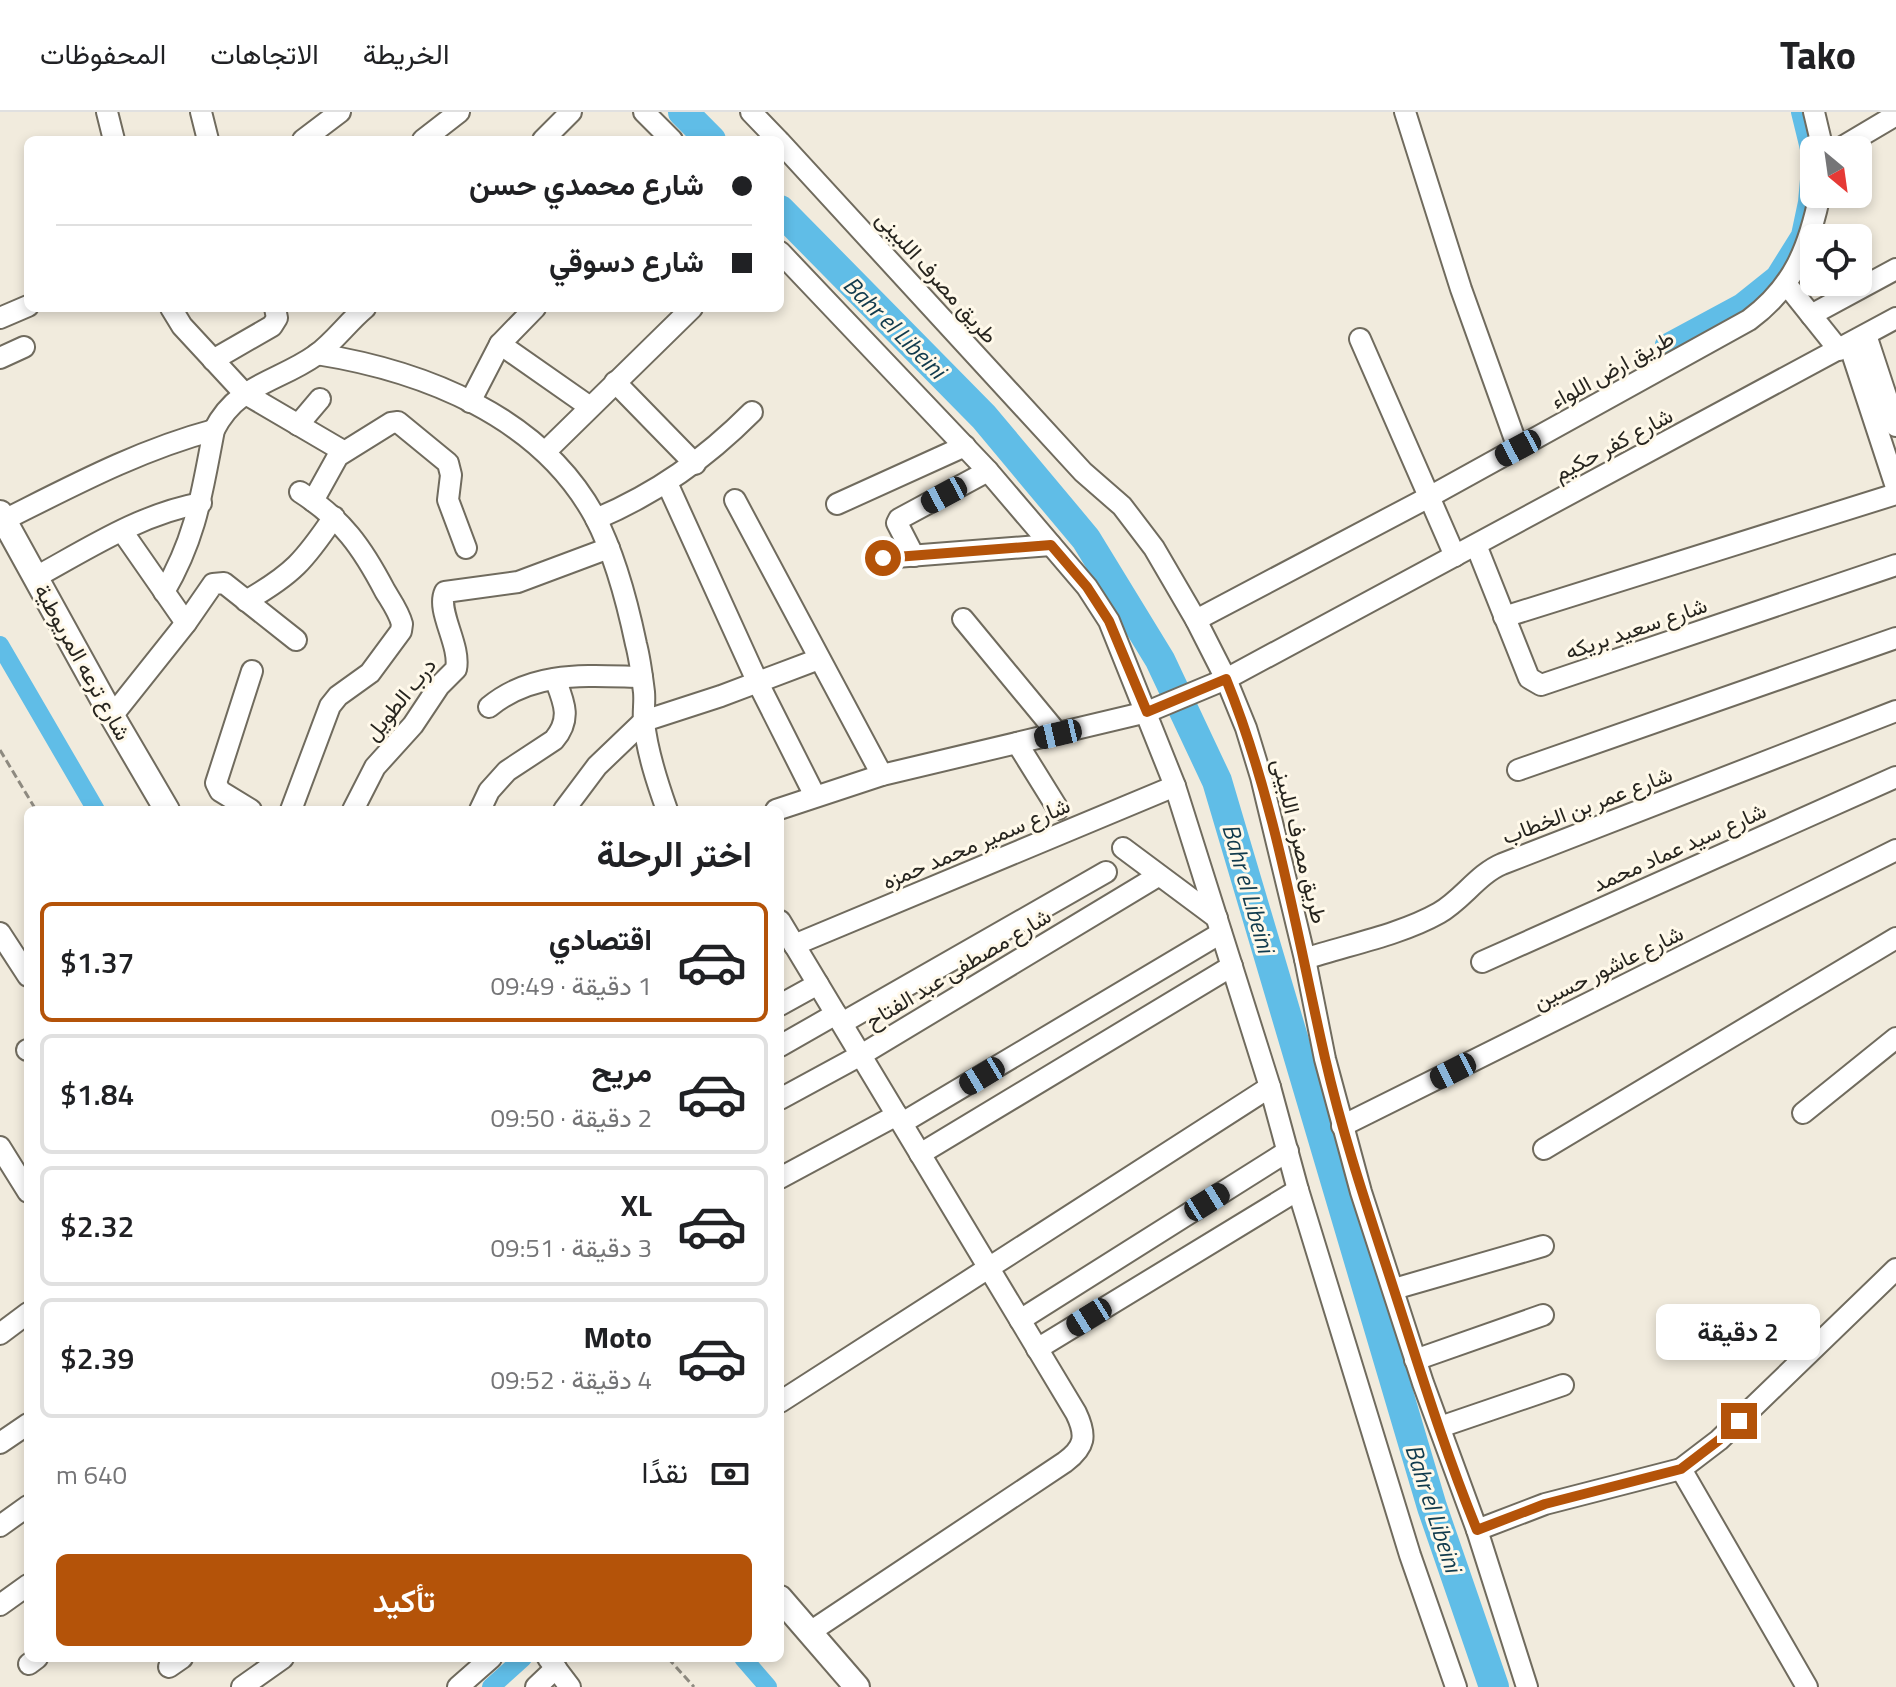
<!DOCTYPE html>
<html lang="ar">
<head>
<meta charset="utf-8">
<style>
	body { margin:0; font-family:"Titillium Web",Vazirmatn,sans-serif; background:#f2f2f2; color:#202124; direction:rtl; height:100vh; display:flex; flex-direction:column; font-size:30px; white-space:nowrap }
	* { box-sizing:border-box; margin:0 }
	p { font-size:26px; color:#757577 }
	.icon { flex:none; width:44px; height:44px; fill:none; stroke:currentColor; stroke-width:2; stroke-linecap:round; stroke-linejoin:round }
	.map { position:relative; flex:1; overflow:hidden; direction:ltr }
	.sheet { position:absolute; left:24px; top:694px; width:760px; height:856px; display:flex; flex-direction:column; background:#fff; border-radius:12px; box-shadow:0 4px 12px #0003; direction:rtl }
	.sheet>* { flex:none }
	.guide { position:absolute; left:24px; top:24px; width:760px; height:176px; border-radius:12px; box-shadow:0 4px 12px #0003; direction:rtl; display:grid; align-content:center; height:176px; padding:0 32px; background:#fff }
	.needle { width:52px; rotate:151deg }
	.buttons { position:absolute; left:1800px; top:24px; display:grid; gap:16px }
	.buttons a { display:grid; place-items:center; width:72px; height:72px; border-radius:12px; background:#fff; box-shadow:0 4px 12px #0003; font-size:40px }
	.end { position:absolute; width:36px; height:36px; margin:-18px; border:10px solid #b45309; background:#fff; box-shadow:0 0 0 4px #fff }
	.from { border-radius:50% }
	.bubble { position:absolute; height:56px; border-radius:12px; background:#fff; box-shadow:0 4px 12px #0003; font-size:26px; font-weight:600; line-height:56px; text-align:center; direction:rtl }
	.car { position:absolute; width:24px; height:48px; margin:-24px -12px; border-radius:10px; box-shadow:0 0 6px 2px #0007; background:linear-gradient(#222 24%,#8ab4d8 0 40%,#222 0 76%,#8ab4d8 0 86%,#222 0) }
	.guide b { display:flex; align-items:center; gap:28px; height:76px; font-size:30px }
	.guide b+b { border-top:2px solid #e0e0e0 }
	.guide i { width:20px; height:20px; background:#202124 }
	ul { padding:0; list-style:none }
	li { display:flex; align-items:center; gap:24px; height:120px; margin:0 16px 12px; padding:0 16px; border:4px solid #e0e0e0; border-radius:12px }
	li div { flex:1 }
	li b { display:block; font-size:30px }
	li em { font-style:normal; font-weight:600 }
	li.on { border-color:#b45309 }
	li>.icon { width:72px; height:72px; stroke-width:1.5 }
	h2 { padding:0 32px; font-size:36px; line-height:96px }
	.pay { display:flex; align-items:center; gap:20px; height:88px; padding:0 32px; font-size:30px }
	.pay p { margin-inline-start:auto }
	.cta { display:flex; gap:16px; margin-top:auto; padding:16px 32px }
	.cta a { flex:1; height:92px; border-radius:12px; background:#b45309; color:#fff; font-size:32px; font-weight:600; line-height:92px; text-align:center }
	header { display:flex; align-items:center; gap:48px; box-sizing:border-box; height:112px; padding:0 40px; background:#fff; border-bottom:2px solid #e0e0e0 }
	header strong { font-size:38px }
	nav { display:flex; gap:44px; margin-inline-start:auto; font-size:28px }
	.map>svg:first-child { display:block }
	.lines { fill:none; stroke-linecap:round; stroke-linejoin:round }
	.canal { stroke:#60bde7; stroke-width:18 }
	.river { stroke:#60bde7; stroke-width:30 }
	.minor-casing { stroke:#706b5e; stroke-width:24 }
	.major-casing { stroke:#706b5e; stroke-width:28 }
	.path { stroke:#8e8a80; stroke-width:3; stroke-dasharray:8 4; stroke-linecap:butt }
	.minor { stroke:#fff; stroke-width:20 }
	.major { stroke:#fff; stroke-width:24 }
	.route { stroke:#b45309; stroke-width:10 }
	.labels { text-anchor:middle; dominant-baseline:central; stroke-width:6; stroke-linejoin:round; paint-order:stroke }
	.street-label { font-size:22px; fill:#27251f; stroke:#fff9ea }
	.water-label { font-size:24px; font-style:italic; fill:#113b4d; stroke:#fff9ea }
</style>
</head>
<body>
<header>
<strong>Tako</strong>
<nav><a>الخريطة</a><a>الاتجاهات</a><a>المحفوظات</a></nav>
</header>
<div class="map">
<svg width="1896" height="1575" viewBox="0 0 1896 1575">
	<rect width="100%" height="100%" fill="#f1ebdd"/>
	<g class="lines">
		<!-- canal -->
		<g class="canal">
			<path d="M1664 232 1740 191 1775 163 1800 123 1807 90 1811 45 1800 0"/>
			<path d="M0 533 96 698"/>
			<path d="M743 1546 768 1575"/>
			<path d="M491 1575 523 1546"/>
		</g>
		<!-- river -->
		<g class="river">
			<path d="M683 0 711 28"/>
			<path d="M780 98 984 305 1086 427 1160 548 1217 669 1432 1395 1494 1575"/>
		</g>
		<defs>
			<g id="minor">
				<path d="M107 0 114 28"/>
				<path d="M201 0 208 28"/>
				<path d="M644 0 672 28"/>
				<path d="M751 0 778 28"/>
				<path d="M1405 0 1461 177 1518 336"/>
				<path d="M1814 0 1823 38"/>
				<path d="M303 28 340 0"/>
				<path d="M423 28 459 0"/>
				<path d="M543 28 571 0"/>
				<path d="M780 30 1083 360 1122 394 1154 436 1196 508 1226 567 1246 616 1261 665 1305 847 1325 947 1361 1080 1423 1271 1477 1418 1527 1575"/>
				<path d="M1837 38 1896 3"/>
				<path d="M780 140 988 359 1087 475 1109 509 1175 674 1270 975 1298 1078 1410 1443 1456 1575"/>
				<path d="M1787 173 1839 238"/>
				<path d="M171 196 182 214 244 281 343 339"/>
				<path d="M1811 203 1896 157"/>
				<path d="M0 206 28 194"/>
				<path d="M1866 223 1896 314"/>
				<path d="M1360 227 1455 444"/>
				<path d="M500 232 590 295"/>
				<path d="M1849 232 1896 375"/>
				<path d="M317 242C424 259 540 304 595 405 615 443 627 489 636 532 640 547 642 564 644 580 645 590 643 600 644 610 647 640 657 670 667 698"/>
				<path d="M0 246 24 235"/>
				<path d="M213 248 272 214 277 206 275 196"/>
				<path d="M615 270 695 352"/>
				<path d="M470 290 500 232 535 196"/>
				<path d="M298 313 320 287"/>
				<path d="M545 340 692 196"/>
				<path d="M667 371 758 571 815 684"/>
				<path d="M735 388 882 663"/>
				<path d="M313 389 338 344 391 311 398 310 448 351 451 363 448 388 466 436"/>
				<path d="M837 392 965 334"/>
				<path d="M596 407C657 381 705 347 752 300"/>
				<path d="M4 408C72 374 139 338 214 318"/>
				<path d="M122 419 186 511"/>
				<path d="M1476 433 1529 566 1541 573 1896 453"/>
				<path d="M914 444 897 411 899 407 988 359"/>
				<path d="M883 446 1051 433"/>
				<path d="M36 465C89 436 141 402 201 391"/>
				<path d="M164 480C197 424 202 379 214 318 237 272 278 270 316 243 334 230 348 210 365 196"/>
				<path d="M246 489C293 462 304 449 334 405"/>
				<path d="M1504 505 1896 382"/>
				<path d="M963 507 1058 622"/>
				<path d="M1196 508 1429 385 1749 208C1794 175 1809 135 1820 82"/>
				<path d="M489 595C534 558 587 564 642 565"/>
				<path d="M112 604 186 511 213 472 224 471 296 528"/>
				<path d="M1017 631 1058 697"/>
				<path d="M1518 658 1896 526"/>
				<path d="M251 698 220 679 216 671 252 559"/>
				<path d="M291 698 330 594 338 584 370 561 401 519 402 512C399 500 391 489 385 479 362 435 342 407 300 380"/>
				<path d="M353 698 375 655 413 613 439 574 456 557C461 533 436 499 445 480L518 470 609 436"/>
				<path d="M480 698 489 679 507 659 554 628C572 607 564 590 555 567"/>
				<path d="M564 698 597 654 644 609 721 584 819 547"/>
				<path d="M776 698 882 663 1147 600 1226 567 1896 206"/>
				<path d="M1123 736 1217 806"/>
				<path d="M780 809 1076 1301C1087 1324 1085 1335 1065 1350L810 1520"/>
				<path d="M0 821 28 864"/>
				<path d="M794 833 1175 674"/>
				<path d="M1305 847C1347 833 1400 823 1439 801 1462 788 1478 762 1502 752L1896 599"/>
				<path d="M1482 850 1896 665"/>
				<path d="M780 893 818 872"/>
				<path d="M842 911 1106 760"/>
				<path d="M780 934 836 902"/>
				<path d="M27 938H28"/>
				<path d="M780 987 861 943 1158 764"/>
				<path d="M1803 1001 1896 926"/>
				<path d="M902 1011 1221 821"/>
				<path d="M1342 1014 1896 738"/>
				<path d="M0 1035 28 1080"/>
				<path d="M1544 1037 1896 826"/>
				<path d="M920 1042 1232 854"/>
				<path d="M780 1066 897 1003"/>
				<path d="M1394 1177 1543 1134"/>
				<path d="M1020 1208 1288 1039"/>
				<path d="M0 1222 28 1201"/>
				<path d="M1037 1237 1298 1078"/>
				<path d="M1415 1248 1543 1203"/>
				<path d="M780 1290 1270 975"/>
				<path d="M1440 1315 1563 1273"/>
				<path d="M0 1331 28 1312"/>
				<path d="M1681 1357 1807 1575"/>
				<path d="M0 1414 28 1394"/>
				<path d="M1477 1418 1545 1392 1681 1357 1719 1328 1896 1157"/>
				<path d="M0 1493 28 1473"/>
				<path d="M548 1546 570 1575"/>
				<path d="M29 1552 37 1546"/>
				<path d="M169 1555 182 1546"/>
				<path d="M242 1575 283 1546"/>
				<path d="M458 1575 491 1546"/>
				<path d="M536 1575 556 1556"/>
			</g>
			<g id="major">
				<path d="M0 401 112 604 167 698"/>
				<path d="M780 1486 857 1575"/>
			</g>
		</defs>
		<!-- minor casing -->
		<use href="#minor" class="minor-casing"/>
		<!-- major casing -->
		<use href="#major" class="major-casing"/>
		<!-- path -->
		<g class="path">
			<path d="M0 638 36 698"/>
			<path d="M668 1546 694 1575"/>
		</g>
		<!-- minor -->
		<use href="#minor" class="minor"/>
		<!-- major -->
		<use href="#major" class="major"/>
	</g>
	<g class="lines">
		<!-- route -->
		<path class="route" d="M883 446 1051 433 1087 475 1109 509 1147 600 1226 567C1275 688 1296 819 1325 946 1343 1025 1369 1101 1394 1178 1420 1258 1445 1340 1477 1418L1545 1392 1681 1357 1719 1328 1739 1309"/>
	</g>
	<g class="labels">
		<!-- street labels -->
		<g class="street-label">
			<text transform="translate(937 165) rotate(48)">طريق مصرف اللبينى</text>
			<text transform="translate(1612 257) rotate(-29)">طريق ارض اللواء</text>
			<text transform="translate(1613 332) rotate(-28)">شارع كفر حكيم</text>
			<text transform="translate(1636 516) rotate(-19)">شارع سعيد بريكه</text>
			<text transform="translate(83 550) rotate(61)">شارع ترعه المريوطية</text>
			<text transform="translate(400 587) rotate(-51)">درب الطويل</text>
			<text transform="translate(1587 693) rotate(-21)">شارع عمر بن الخطاب</text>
			<text transform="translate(1300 729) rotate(76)">طريق مصرف اللبينى</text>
			<text transform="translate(976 731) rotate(-23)">شارع سمير محمد حمزه</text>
			<text transform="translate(1679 735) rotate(-24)">شارع سيد عماد محمد</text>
			<text transform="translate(1608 855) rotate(-26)">شارع عاشور حسين</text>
			<text transform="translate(958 856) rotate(-31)">شارع مصطفى عبد الفتاح</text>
		</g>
		<!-- water labels -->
		<g class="water-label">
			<text transform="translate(895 215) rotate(45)">Bahr el Libeini</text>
			<text transform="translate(1249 776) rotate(74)">Bahr el Libeini</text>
			<text transform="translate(1434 1396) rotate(72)">Bahr el Libeini</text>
		</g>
	</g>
</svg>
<div class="buttons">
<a><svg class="needle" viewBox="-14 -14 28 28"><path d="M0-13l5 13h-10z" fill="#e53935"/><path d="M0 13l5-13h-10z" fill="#757577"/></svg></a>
<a><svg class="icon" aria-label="locate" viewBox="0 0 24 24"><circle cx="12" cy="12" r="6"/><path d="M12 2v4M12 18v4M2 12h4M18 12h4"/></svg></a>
</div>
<i class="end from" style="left:883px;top:446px"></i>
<i class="end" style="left:1739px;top:1309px"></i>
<div class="bubble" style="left:1656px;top:1192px;width:164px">2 دقيقة</div>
<i class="car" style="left:1518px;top:336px;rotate:242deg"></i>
<i class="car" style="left:944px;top:383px;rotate:242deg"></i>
<i class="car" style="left:1058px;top:622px;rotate:257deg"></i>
<i class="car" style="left:1453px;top:959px;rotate:243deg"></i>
<i class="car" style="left:982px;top:964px;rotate:239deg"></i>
<i class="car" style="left:1207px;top:1090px;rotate:58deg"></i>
<i class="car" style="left:1089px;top:1205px;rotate:238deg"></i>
<div class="guide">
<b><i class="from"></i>شارع محمدي حسن</b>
<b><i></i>شارع دسوقي</b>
</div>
<section class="sheet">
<h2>اختر الرحلة</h2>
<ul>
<li class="on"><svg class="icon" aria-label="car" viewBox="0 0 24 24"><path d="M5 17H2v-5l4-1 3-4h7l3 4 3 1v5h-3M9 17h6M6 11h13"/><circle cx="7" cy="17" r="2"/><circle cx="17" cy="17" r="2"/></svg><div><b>اقتصادي</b><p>1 دقيقة · 09:49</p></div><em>$1.37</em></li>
<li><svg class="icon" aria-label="car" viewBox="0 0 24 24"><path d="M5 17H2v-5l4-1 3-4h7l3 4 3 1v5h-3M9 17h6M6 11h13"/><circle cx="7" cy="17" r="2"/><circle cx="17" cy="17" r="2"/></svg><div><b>مريح</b><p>2 دقيقة · 09:50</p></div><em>$1.84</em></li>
<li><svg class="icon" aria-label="car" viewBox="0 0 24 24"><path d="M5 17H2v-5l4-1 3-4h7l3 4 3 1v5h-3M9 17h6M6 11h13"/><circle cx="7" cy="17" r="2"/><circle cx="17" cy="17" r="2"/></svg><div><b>XL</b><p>3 دقيقة · 09:51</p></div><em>$2.32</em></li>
<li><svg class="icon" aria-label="car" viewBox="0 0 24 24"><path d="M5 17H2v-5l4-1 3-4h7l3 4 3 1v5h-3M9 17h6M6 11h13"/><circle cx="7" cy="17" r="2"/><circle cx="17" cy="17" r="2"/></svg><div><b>Moto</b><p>4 دقيقة · 09:52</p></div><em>$2.39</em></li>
</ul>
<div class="pay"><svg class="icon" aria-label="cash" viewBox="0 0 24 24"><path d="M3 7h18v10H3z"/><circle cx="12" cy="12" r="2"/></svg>نقدًا<p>640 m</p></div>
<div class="cta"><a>تأكيد</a></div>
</section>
</div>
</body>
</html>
